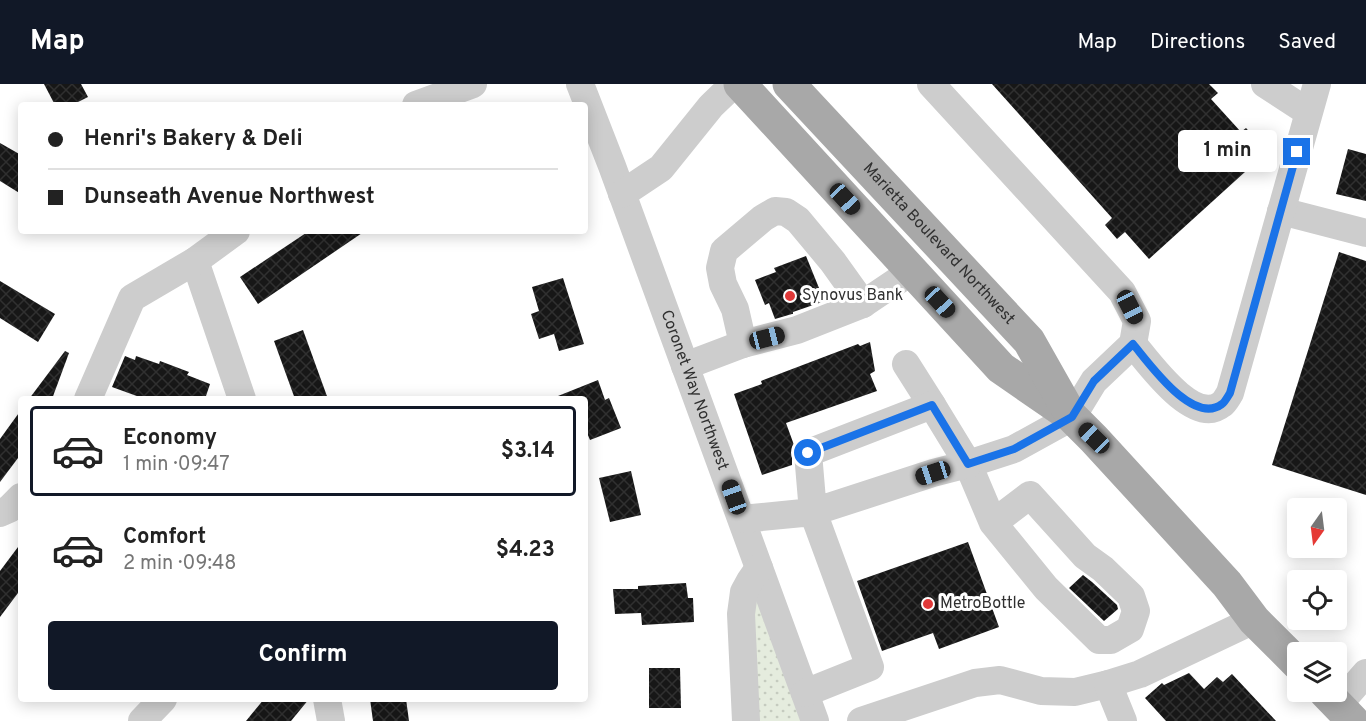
<!DOCTYPE html>
<html lang="en">
<head>
<meta charset="utf-8">
<style>
	body { margin:0; font-family:Overpass,sans-serif; background:#f6f6f6; color:#222; height:100vh; display:flex; flex-direction:column; font-size:22px; white-space:nowrap }
	* { box-sizing:border-box; margin:0 }
	p { font-size:20px; color:#767676 }
	.icon { flex:none; width:33px; height:33px; fill:none; stroke:currentColor; stroke-width:2; stroke-linecap:round; stroke-linejoin:round }
	.map { position:relative; flex:1; overflow:hidden }
	.panel { position:absolute; left:18px; top:312px; width:570px; height:306px; display:flex; flex-direction:column; background:#fff; border-radius:6px; box-shadow:0 3px 15px #0003 }
	.panel>* { flex:none }
	.banner { position:absolute; left:18px; top:18px; width:570px; height:132px; border-radius:6px; box-shadow:0 3px 15px #0003; display:grid; align-content:center; height:132px; padding:0 30px; background:#fff }
	.needle { width:39px; rotate:194deg }
	.buttons { position:absolute; left:1287px; top:414px; display:grid; gap:12px }
	.buttons a { display:grid; place-items:center; width:60px; height:60px; border-radius:6px; background:#fff; box-shadow:0 3px 15px #0003; font-size:30px }
	.end { position:absolute; width:27px; height:27px; margin:-14px; border:8px solid #1a73e8; background:#fff; box-shadow:0 0 0 3px #fff }
	.from { border-radius:50% }
	.bubble { position:absolute; height:42px; border-radius:6px; background:#fff; box-shadow:0 3px 15px #0003; font-size:20px; font-weight:700; line-height:42px; text-align:center }
	.car { position:absolute; width:18px; height:36px; margin:-18px -9px; border-radius:8px; box-shadow:0 0 4px 2px #0007; background:linear-gradient(#222 24%,#8ab4d8 0 40%,#222 0 76%,#8ab4d8 0 86%,#222 0) }
	.banner b { display:flex; align-items:center; gap:21px; height:57px; font-size:22px }
	.banner b+b { border-top:2px solid #e0e0e0 }
	.banner i { width:15px; height:15px; background:#222 }
	ul { padding:10px 0 0; list-style:none }
	li { display:flex; align-items:center; gap:18px; height:90px; margin:0 12px 9px; padding:0 18px; border:3px solid transparent; border-radius:6px }
	li div { flex:1 }
	li b { display:block; font-size:22px }
	li em { font-style:normal; font-weight:700 }
	li.current { border-color:#111827 }
	li>.icon { width:54px; height:54px; stroke-width:1.5 }
	.button { display:flex; gap:12px; margin-top:auto; padding:12px 30px }
	.button a { flex:1; height:69px; border-radius:6px; background:#111827; color:#fff; font-size:24px; font-weight:700; line-height:69px; text-align:center }
	header { display:flex; align-items:center; gap:36px; box-sizing:border-box; height:84px; padding:0 30px; background:#111827; color:#fff }
	header strong { font-size:28px }
	nav { display:flex; gap:33px; margin-inline-start:auto; font-size:21px }
	.map>svg:first-child { display:block }
	.park { fill:url(#park-dots) }
	.building { fill:url(#building-cross-hatch) }
	.lines { fill:none; stroke-linecap:round; stroke-linejoin:round }
	.minor { stroke:#cdcdcd; stroke-width:28 }
	.major { stroke:#a8a8a8; stroke-width:33 }
	.route { stroke:#1a73e8; stroke-width:8 }
	.poi-dot { fill:#e03939; stroke:#fff; stroke-width:2 }
	.labels { text-anchor:middle; dominant-baseline:central; stroke-width:6; stroke-linejoin:round; paint-order:stroke }
	.street-label { font-size:16px; fill:#303030; stroke:#fff }
	.poi-label { font-size:16px; fill:#303030; stroke:#fff; text-anchor:start }
</style>
</head>
<body>
<header>
<strong>Map</strong>
<nav><a>Map</a><a>Directions</a><a>Saved</a></nav>
</header>
<div class="map">
<svg width="1366" height="637" viewBox="0 0 1366 637">
	<defs>
		<pattern id="park-dots" width="8" height="8" patternUnits="userSpaceOnUse" patternTransform="scale(1.5)"><rect width="8" height="8" fill="#e5ecde"/><path d="M2 2h.1M6 6h.1" fill="none" stroke="#c5cbbf" stroke-width="1.8" stroke-linecap="round"/></pattern>
		<pattern id="building-cross-hatch" width="8" height="8" patternUnits="userSpaceOnUse" patternTransform="scale(1.5)"><rect width="8" height="8" fill="#171717"/><path d="M0 0l8 8M0 8l8-8" fill="none" stroke="#303030"/></pattern>
	</defs>
	<rect width="100%" height="100%" fill="#fff"/>
	<!-- park -->
	<path class="park" d="M750 497 804 637H754Z"/>
	<!-- building -->
	<g class="building">
		<path d="M44 0H81L88 13 72 21H55Z"/>
		<path d="M992 0H1209L1218 9 1211 15 1241 48 1246 44 1267 68 1149 175 1125 148 1117 155 1105 141 1112 134Z"/>
		<path d="M0 59 21 71V110L0 97Z"/>
		<path d="M1348 65 1366 70V117L1336 110Z"/>
		<path d="M309 147H365L258 220 240 193Z"/>
		<path d="M1339 168 1366 177V411L1272 381Z"/>
		<path d="M806 172 819 204 817 206 822 218 793 228V230H792L775 235 769 219 765 221 755 196 776 188 774 184Z"/>
		<path d="M563 194 584 260 559 267 554 250 539 255 531 230 539 227 532 203Z"/>
		<path d="M0 197 55 230 38 258 0 234Z"/>
		<path d="M303 246 328 315H295L274 257Z"/>
		<path d="M870 258 875 287 870 290 877 307 786 339 794 361 792 370V381L762 391 734 310 762 300 761 297 858 260 860 262Z"/>
		<path d="M65 267 69 269 52 315H29Z"/>
		<path d="M125 272 135 276 136 272 159 280 160 277 189 288 187 291 210 300 205 315H145L112 303Z"/>
		<path d="M598 296 605 316 609 314 621 344 590 356 585 344V315L553 314Z"/>
		<path d="M21 326V370L0 398V355Z"/>
		<path d="M631 387 641 431 610 438 599 394Z"/>
		<path d="M968 458 999 543 939 565 933 549 882 567 857 497Z"/>
		<path d="M21 459V505L0 533V487Z"/>
		<path d="M1083 491 1092 498 1117 521 1118 525 1104 537 1069 504Z"/>
		<path d="M686 499 688 514H693L694 538 642 541 641 529 615 530 613 505H638V502Z"/>
		<path d="M649 584H680L681 624H649Z"/>
		<path d="M1189 589 1204 605 1217 593 1223 598 1232 590 1276 637H1166L1145 614 1162 599 1164 601Z"/>
		<path d="M264 615H309L291 637H246Z"/>
		<path d="M370 615H406L409 637H373Z"/>
	</g>
	<g class="lines">
		<!-- minor -->
		<g class="minor">
			<path id="s1" d="M580 0 612 82 815 637"/>
			<path d="M931 0 1122 208 1137 237 1133 260 1094 297 1072 333 1014 365 968 380 993 439 1046 504 1099 556H1111L1130 545 1136 527 1131 512 1103 485 1085 472 1030 411 993 439"/>
			<path d="M1265 0 1308 28"/>
			<path d="M416 21 473 0"/>
			<path d="M622 110 661 84 711 22 734 0"/>
			<path d="M1281 127 1366 149"/>
			<path d="M195 177 242 315"/>
			<path d="M743 260 735 225 723 200 720 184 724 167 763 134 775 127 786 128 798 136 833 178 863 220"/>
			<path d="M1133 260C1149 279 1194 343 1222 320 1225 318 1228 312 1230 309L1317 0"/>
			<path d="M906 280 932 321"/>
			<path d="M685 282 743 260 797 246 863 220 912 187"/>
			<path d="M88 315 132 214 195 177 236 147"/>
			<path d="M0 429 9 425 21 413"/>
			<path d="M742 435 813 428 808 369 932 321 968 380 933 389 813 428 870 583 805 609"/>
			<path d="M327 615 331 637"/>
			<path d="M1338 621 1366 589"/>
			<path d="M142 637 163 615"/>
			<path d="M746 637 741 530 744 508 750 497 759 484"/>
			<path d="M861 637 975 599 1000 596 1041 607 1075 608 1108 600"/>
			<path d="M1123 637 1108 600 1140 590 1254 536"/>
		</g>
		<!-- major -->
		<g class="major">
			<path d="M740 0 1001 284 1072 333 1094 355 1227 500 1254 536 1298 580"/>
			<path id="s2" d="M789 0 1029 257 1068 326"/>
			<path d="M1325 608 1353 637"/>
		</g>
	</g>
	<g class="lines">
		<!-- route -->
		<path class="route" d="M808 369 932 321 968 380 1014 365 1072 333 1094 297 1133 260C1149 279 1193 342 1222 320 1225 318 1228 312 1230 309L1297 68"/>
	</g>
	<!-- markers -->
	<g class="poi-dot">
		<circle cx="790" cy="212" r="6"/>
		<circle cx="928" cy="520" r="6"/>
	</g>
	<g class="labels">
		<!-- street labels -->
		<g class="street-label">
			<text stroke="none"><textPath href="#s2" startOffset="219">Marietta Boulevard Northwest</textPath></text>
			<text stroke="none"><textPath href="#s1" startOffset="327">Coronet Way Northwest</textPath></text>
		</g>
		<!-- poi labels -->
		<g class="poi-label">
			<text x="802" y="212">Synovus Bank</text>
			<text x="940" y="520">MetroBottle</text>
		</g>
	</g>
</svg>
<div class="buttons">
<a><svg class="needle" viewBox="-14 -14 28 28"><path d="M0-13l5 13h-10z" fill="#e53935"/><path d="M0 13l5-13h-10z" fill="#767676"/></svg></a>
<a><svg class="icon" aria-label="locate" viewBox="0 0 24 24"><circle cx="12" cy="12" r="6"/><path d="M12 2v4M12 18v4M2 12h4M18 12h4"/></svg></a>
<a><svg class="icon" aria-label="layers" viewBox="0 0 24 24"><path d="M12 4l9 5-9 5-9-5zM3 14l9 5 9-5"/></svg></a>
</div>
<i class="end from" style="left:808px;top:369px"></i>
<i class="end" style="left:1297px;top:68px"></i>
<div class="bubble" style="left:1178px;top:46px;width:99px">1 min</div>
<i class="car" style="left:845px;top:115px;rotate:137deg"></i>
<i class="car" style="left:940px;top:218px;rotate:137deg"></i>
<i class="car" style="left:1130px;top:223px;rotate:153deg"></i>
<i class="car" style="left:767px;top:254px;rotate:76deg"></i>
<i class="car" style="left:1094px;top:354px;rotate:314deg"></i>
<i class="car" style="left:933px;top:389px;rotate:252deg"></i>
<i class="car" style="left:734px;top:413px;rotate:340deg"></i>
<div class="banner">
<b><i class="from"></i>Henri's Bakery &amp; Deli</b>
<b><i></i>Dunseath Avenue Northwest</b>
</div>
<section class="panel">
<ul>
<li class="current"><svg class="icon" aria-label="car" viewBox="0 0 24 24"><path d="M5 17H2v-5l4-1 3-4h7l3 4 3 1v5h-3M9 17h6M6 11h13"/><circle cx="7" cy="17" r="2"/><circle cx="17" cy="17" r="2"/></svg><div><b>Economy</b><p>1 min · 09:47</p></div><em>$3.14</em></li>
<li><svg class="icon" aria-label="car" viewBox="0 0 24 24"><path d="M5 17H2v-5l4-1 3-4h7l3 4 3 1v5h-3M9 17h6M6 11h13"/><circle cx="7" cy="17" r="2"/><circle cx="17" cy="17" r="2"/></svg><div><b>Comfort</b><p>2 min · 09:48</p></div><em>$4.23</em></li>
</ul>
<div class="button"><a>Confirm</a></div>
</section>
</div>
</body>
</html>
